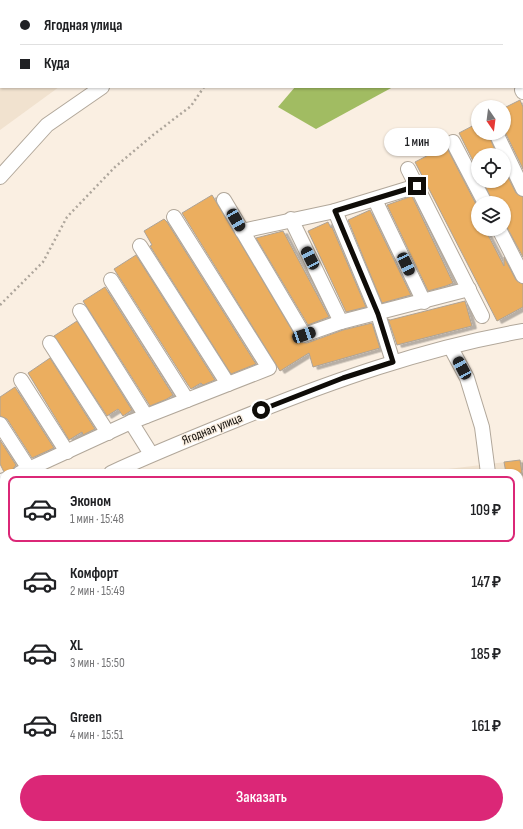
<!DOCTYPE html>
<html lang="ru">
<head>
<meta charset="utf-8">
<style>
	body { margin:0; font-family:"Sofia Sans Condensed",sans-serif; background:#f2f2f2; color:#202124; height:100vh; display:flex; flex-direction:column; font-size:15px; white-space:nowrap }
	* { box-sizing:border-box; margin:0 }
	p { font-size:13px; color:#757577 }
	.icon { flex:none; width:22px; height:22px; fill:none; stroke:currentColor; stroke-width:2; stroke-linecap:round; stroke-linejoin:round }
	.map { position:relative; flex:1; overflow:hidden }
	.sheet { position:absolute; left:0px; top:469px; width:523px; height:360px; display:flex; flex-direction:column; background:#fff; border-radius:12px 12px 0 0; box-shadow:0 1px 3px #0004 }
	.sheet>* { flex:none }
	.guide { position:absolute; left:0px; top:0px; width:523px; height:88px; box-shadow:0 1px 3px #0004; display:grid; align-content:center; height:88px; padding:0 20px; background:#fff }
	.needle { width:26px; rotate:166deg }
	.controls { position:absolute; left:471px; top:100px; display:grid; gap:8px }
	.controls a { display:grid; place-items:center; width:40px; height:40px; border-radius:50%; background:#fff; box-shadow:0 1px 3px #0004; font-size:20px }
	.end { position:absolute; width:18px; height:18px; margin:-9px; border:5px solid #0f0c08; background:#fff; box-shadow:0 0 0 2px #fff }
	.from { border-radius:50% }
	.bubble { position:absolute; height:28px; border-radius:14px; background:#fff; box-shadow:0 1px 3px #0004; font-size:13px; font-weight:600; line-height:28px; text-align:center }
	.car { position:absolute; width:12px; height:24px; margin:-12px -6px; border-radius:5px; box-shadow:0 0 3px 1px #0007; background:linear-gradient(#222 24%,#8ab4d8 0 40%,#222 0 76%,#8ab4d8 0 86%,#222 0) }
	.guide b { display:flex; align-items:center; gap:14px; height:38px; font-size:15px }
	.guide b+b { border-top:1px solid #e0e0e0 }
	.guide i { width:10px; height:10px; background:#202124 }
	ul { padding:7px 0 0; list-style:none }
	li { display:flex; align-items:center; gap:12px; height:66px; margin:0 8px 6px; padding:0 12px; border:2px solid transparent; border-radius:8px }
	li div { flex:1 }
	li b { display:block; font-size:15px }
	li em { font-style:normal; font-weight:600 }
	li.on { border-color:#db2777 }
	li>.icon { width:36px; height:36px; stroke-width:1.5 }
	.cta { display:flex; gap:8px; margin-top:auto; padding:8px 20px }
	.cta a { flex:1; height:46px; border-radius:24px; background:#db2777; color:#fff; font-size:16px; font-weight:600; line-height:46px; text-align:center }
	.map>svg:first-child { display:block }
	.built { fill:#f1e2cf }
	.forest { fill:#a1bc62 }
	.building { fill:#ebae5e; stroke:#ada397; filter:url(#shadow) }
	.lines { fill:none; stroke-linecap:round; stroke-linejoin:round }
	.minor-casing { stroke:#b1a79a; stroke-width:16 }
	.path { stroke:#aea69c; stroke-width:2.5; stroke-dasharray:2 3; stroke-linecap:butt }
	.minor { stroke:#fff; stroke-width:14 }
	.route { stroke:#0f0c08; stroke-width:5 }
	.labels { text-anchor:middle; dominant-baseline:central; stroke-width:3; stroke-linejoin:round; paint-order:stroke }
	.street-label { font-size:13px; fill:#0f0c08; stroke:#faefe2 }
</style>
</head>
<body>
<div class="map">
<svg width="523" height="829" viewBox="0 0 523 829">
	<defs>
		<filter id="shadow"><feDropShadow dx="4.5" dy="2.5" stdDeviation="0" flood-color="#0004"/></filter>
	</defs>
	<rect width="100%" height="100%" fill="#faefe2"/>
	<!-- built -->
	<g class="built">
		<path d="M0 0 45 1H1V87H59L0 130Z"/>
		<path d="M523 460V829H203L187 825H519V473H415Z"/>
	</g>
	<!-- forest -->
	<g class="forest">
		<path d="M367 0H488L366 1Z"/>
		<path d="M295 87H393L316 129 278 107Z"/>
	</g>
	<!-- building -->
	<g class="building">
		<path d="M520 100 523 107V169L504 130V108Z"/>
		<path d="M478 123V133H488L497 155H478V171L459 133Z"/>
		<path d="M446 146 478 208V229H485L504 266V257L516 280 523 284V307L497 321 415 162Z"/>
		<path d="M504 169 516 193 523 197V257L504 222V203H493L483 181H504Z"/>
		<path d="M212 195 299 342 307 343 343 330 372 323 380 348 313 367 309 353 280 371 182 213Z"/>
		<path d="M412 196 453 283 446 286 428 291 387 205Z"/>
		<path d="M370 210 411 295 382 303 348 220Z"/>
		<path d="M164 219 167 222 256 364 231 374 150 246 152 245 144 231Z"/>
		<path d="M328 222 331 228 332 227 366 307 346 312 308 231Z"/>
		<path d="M283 231 329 317 308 325 256 238Z"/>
		<path d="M136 255 215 380 203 385 201 383 191 389 188 385 114 269Z"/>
		<path d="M105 287 173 395 167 399 150 406 83 301Z"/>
		<path d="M465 301 472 326 397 345 388 319 390 320Z"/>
		<path d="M77 321 132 410 123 416 118 409 107 416 54 336Z"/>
		<path d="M50 358 95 429 83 435 82 432 69 440 28 373Z"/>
		<path d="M15 387 54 448 32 458 7 419 0 416V397Z"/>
		<path d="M0 440 16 465 10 473 4 472 0 464Z"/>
		<path d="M520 460 522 473H506L504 462Z"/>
	</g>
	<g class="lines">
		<defs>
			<g id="minor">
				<path d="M120 0V1"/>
				<path d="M522 90 523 92"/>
				<path d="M496 133 523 189"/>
				<path d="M453 142 485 203"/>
				<path d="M408 169 482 316"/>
				<path d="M0 177 47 125 102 87"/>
				<path d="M224 200 304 335 341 322 469 289"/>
				<path d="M375 200 424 302"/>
				<path d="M335 211 378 314 393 362"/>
				<path d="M291 219 341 322"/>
				<path d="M499 229 523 276"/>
				<path d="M242 231 335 211 417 186"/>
				<path d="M140 246 228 384"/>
				<path d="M111 280 187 400"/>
				<path d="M80 311 146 416"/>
				<path d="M50 343 108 433"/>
				<path d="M451 348 467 378 482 427 488 473"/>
				<path d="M21 380 67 452"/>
				<path d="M131 422 151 454"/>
				<path d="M0 424 29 469"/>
				<path d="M20 473 131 422 269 368 174 217"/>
				<path d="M111 473C152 454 194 437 236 420 329 382 424 348 523 331"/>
				<path d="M0 482 4 480"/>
				<path d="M519 503 523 502"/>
				<path d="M0 524 4 523"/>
				<path d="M519 635H523"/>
				<path d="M519 703 523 726"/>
				<path d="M0 784 4 786"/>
				<path d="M112 825 137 829"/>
			</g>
		</defs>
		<!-- minor casing -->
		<use href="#minor" class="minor-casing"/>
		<!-- path -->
		<g class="path">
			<path d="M330 1 331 0"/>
			<path d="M0 305 43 262 67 217 115 167 153 135 191 106 204 87"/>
		</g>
		<!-- minor -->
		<use href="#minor" class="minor"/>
	</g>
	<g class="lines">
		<!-- route -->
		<path class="route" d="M261 410 343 378 393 362 378 314 335 211 417 186"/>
	</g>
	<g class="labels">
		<!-- street labels -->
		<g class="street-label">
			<text transform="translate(212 429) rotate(-22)">Ягодная улица</text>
		</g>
	</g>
</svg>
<div class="controls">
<a><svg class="needle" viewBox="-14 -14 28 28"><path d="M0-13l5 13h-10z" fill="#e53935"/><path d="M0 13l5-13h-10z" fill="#757577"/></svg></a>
<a><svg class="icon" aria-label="locate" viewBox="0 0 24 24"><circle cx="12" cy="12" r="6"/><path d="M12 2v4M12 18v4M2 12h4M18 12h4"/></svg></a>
<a><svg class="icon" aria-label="layers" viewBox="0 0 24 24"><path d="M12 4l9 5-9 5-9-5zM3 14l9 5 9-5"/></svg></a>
</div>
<i class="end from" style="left:261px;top:410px"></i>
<i class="end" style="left:417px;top:186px"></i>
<div class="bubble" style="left:384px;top:128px;width:66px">1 мин</div>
<i class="car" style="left:236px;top:220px;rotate:150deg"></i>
<i class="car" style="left:310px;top:258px;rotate:333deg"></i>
<i class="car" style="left:406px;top:264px;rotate:155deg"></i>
<i class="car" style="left:304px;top:335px;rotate:71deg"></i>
<i class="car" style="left:462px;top:368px;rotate:332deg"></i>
<div class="guide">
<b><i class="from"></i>Ягодная улица</b>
<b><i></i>Куда</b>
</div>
<section class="sheet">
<ul>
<li class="on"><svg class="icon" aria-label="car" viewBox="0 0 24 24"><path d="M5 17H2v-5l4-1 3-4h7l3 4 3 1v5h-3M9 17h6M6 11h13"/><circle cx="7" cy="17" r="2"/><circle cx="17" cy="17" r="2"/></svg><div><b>Эконом</b><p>1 мин · 15:48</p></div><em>109 ₽</em></li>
<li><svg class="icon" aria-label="car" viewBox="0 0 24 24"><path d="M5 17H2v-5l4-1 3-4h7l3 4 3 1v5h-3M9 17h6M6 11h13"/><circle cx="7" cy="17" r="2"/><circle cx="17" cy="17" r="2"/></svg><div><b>Комфорт</b><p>2 мин · 15:49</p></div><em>147 ₽</em></li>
<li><svg class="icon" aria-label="car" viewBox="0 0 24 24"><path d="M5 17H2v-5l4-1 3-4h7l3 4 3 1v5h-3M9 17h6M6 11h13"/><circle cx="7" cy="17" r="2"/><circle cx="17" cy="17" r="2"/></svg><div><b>XL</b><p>3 мин · 15:50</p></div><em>185 ₽</em></li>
<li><svg class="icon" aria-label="car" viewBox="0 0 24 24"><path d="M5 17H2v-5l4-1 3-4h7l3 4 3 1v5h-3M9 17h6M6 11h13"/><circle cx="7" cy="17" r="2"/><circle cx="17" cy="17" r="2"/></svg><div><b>Green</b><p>4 мин · 15:51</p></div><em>161 ₽</em></li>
</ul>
<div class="cta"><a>Заказать</a></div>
</section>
</div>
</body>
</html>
